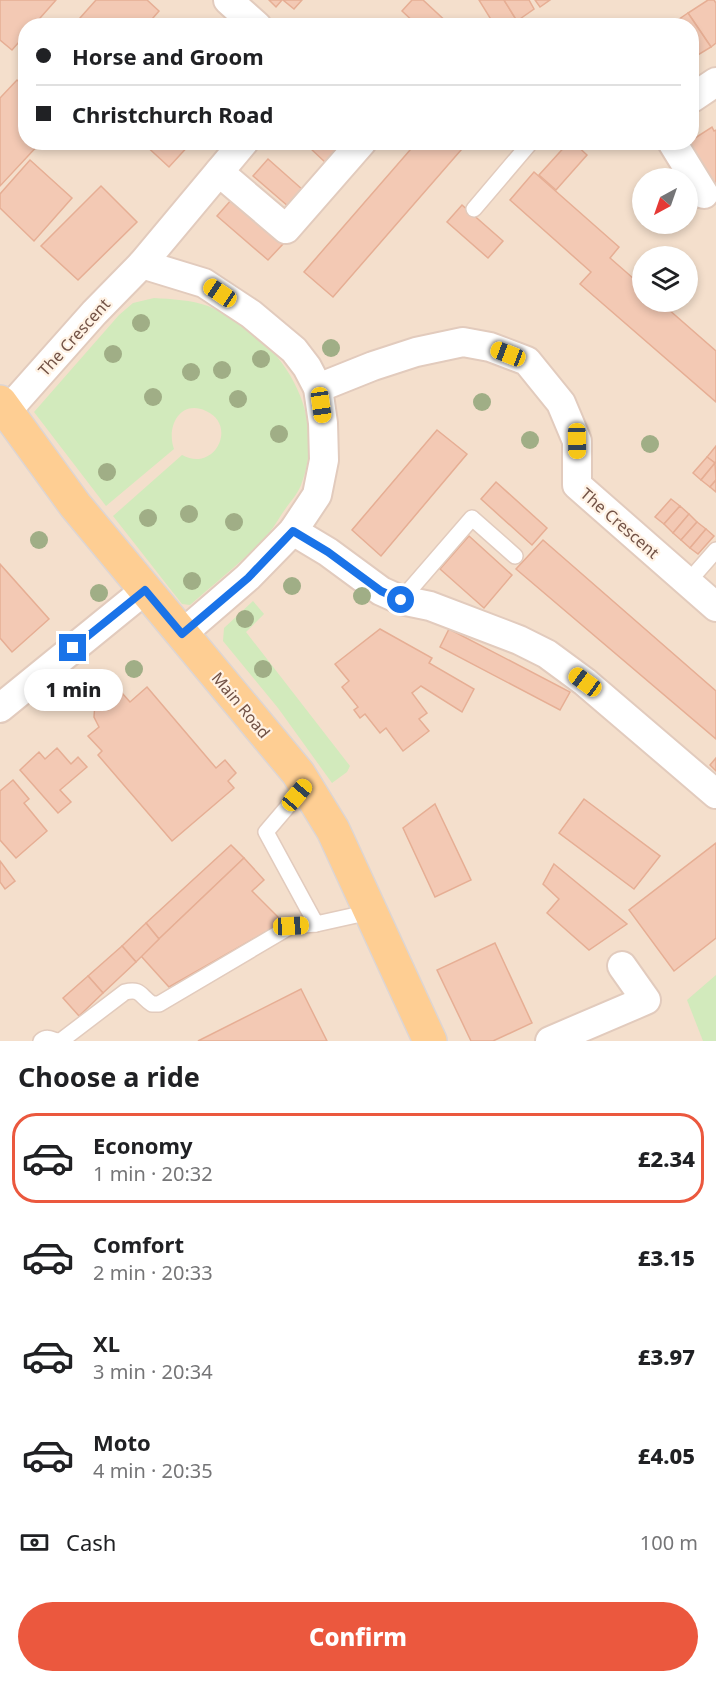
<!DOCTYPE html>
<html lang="en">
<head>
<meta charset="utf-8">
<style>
	body { margin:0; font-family:"Noto Sans",sans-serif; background:#f2f2f2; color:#202124; height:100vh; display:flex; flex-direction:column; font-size:22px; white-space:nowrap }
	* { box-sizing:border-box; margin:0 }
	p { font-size:20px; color:#757577 }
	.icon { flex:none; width:33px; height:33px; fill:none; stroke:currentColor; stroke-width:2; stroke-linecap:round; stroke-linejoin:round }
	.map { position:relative; height:1041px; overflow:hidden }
	.details { display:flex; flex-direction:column; background:#fff; flex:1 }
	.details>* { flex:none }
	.banner { position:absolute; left:18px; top:18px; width:681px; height:132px; border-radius:24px; box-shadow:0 3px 9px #0003; display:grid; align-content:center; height:132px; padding:0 18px; background:#fff }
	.needle { width:39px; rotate:220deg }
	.buttons { position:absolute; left:632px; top:168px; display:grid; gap:12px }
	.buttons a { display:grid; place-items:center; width:66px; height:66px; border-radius:50%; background:#fff; box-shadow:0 3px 9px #0003; font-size:30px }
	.end { position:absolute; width:27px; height:27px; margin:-14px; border:8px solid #1a73e8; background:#fff; box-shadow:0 0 0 3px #fff }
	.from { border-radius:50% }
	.bubble { position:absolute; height:42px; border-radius:21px; background:#fff; box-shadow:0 3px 9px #0003; font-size:20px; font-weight:800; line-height:42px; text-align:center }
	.car { position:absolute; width:18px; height:36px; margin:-18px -9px; border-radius:8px; box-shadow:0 0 4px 2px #0007; background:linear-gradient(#f5c518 24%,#345 0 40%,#f5c518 0 76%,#345 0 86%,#f5c518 0) }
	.banner b { display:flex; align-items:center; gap:21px; height:57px; font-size:22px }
	.banner b+b { border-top:2px solid #e0e0e0 }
	.banner i { width:15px; height:15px; background:#202124 }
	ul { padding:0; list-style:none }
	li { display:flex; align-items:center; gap:18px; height:90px; margin:0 12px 9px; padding:0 6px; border:3px solid transparent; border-radius:24px }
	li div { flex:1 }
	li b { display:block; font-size:22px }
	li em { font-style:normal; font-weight:800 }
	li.on { border-color:#eb583e }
	li>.icon { width:54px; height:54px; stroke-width:1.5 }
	h2 { padding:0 18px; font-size:27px; line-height:72px }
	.pay { display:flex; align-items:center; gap:15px; height:66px; padding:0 18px; font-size:22px }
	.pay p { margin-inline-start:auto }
	.cta { display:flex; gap:12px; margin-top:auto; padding:12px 18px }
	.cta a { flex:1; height:69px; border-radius:36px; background:#eb583e; color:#fff; font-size:24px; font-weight:800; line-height:69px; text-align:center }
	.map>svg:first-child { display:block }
	.residential { fill:#f4dfcc; fill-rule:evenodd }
	.green { fill:#d2eabc }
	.building { fill:#f3c9b4; stroke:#e6ae94; stroke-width:1.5 }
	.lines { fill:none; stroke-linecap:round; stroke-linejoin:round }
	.service-casing { stroke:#e2cbbd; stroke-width:18 }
	.minor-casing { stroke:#e2cbbd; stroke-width:32 }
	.primary-casing { stroke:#ddd5d3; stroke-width:36 }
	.service { stroke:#fff; stroke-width:15 }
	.minor { stroke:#fff; stroke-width:28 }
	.primary { stroke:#fece93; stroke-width:33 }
	.tree { fill:#a0ae86 }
	.route { stroke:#1a73e8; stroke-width:8 }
	.labels { text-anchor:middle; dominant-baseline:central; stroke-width:4.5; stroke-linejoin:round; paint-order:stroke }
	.street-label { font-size:16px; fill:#725246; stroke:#fff2e4 }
</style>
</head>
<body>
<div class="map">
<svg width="716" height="1041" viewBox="0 0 716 1041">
	<rect width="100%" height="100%" fill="#fdeedd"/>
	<!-- residential -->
	<path class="residential" d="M0 0H716V1041H0ZM26 26H692V142H26ZM642 178H687V224H642ZM642 256H687V302H642Z"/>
	<!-- green -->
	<g class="green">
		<path d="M154 298C172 299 191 300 208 306 278 334 330 410 301 485 298 493 291 501 286 508 280 516 275 526 268 534 247 558 215 583 190 605L182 604 113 516 182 455C215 473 238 425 206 411 180 399 166 427 174 449L106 506 34 412 119 315 133 303Z"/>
		<path d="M253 601 264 614 246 632 350 766 347 772 332 783 278 708 223 641 224 628Z"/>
		<path d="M716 975V1041H703L687 1000Z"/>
	</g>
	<!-- building -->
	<g class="building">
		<path d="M0 0H56L33 26H26V34L12 50 0 40Z"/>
		<path d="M96 0H147L159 11 146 26H88L80 18Z"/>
		<path d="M269 0H282L276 7Z"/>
		<path d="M283 0H302L294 9Z"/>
		<path d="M412 0H423L451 26H418L402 11Z"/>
		<path d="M479 0H504L517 21 510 26H495Z"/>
		<path d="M504 0H529L534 9 517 21Z"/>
		<path d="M535 0H550L540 7Z"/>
		<path d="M708 0H714L716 3V43L711 47 688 13Z"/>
		<path d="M688 13 711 47 693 58 692 26H669Z"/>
		<path d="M17 80 26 88V142H41L0 186V98Z"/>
		<path d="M712 127 714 131 716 130V188L688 142H692V140Z"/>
		<path d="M142 142H190L191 143 169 167Z"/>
		<path d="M316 142H346L327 164 311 149Z"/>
		<path d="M417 142H468L333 297 304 272Z"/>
		<path d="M569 142H573L587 155 556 190 539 175Z"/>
		<path d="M268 159 303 190 289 207 253 176Z"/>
		<path d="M30 160 72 198 34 241 0 208V194Z"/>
		<path d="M534 172 619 247 610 258 642 286V302H660L716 351V402L580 284 591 272 510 200Z"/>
		<path d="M101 186 137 222 78 280 41 246Z"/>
		<path d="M232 199 283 244 268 260 217 216Z"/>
		<path d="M462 205 503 241 488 258 447 222Z"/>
		<path d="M437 430 467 454 381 556 352 530Z"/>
		<path d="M716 446V462L715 463 707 457Z"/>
		<path d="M707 457 715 463 701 480 693 473Z"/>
		<path d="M715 463 716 480 710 487 701 480Z"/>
		<path d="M716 480V492L710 487Z"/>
		<path d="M496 482 547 528 532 545 481 499Z"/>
		<path d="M671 499 680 506 664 524 655 517Z"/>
		<path d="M680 506 689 514 673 533 664 524Z"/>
		<path d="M689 514 697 522 681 540 673 533Z"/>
		<path d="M697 522 706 529 690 548 681 540Z"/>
		<path d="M706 529 714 536 698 554 690 548Z"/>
		<path d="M469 536 512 575 484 608 440 569Z"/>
		<path d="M543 540 716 691V739L516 569Z"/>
		<path d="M0 564 49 619 12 652 0 638Z"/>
		<path d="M380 629 432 658 429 663 474 689 462 712 421 686 412 693 427 713 419 719 429 731 403 751 386 728 380 733 365 714 360 718 354 710 358 707 342 687 349 681 335 664Z"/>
		<path d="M449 629 570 692 560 710 440 647Z"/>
		<path d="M147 687 216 768 225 760 236 773 228 781 234 788 172 841 98 755 102 751 88 736 99 727 94 717 95 703 107 693H122L130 702Z"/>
		<path d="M57 748 71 764 78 757 87 767 60 790 71 802 58 813 20 770 39 752 45 759Z"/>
		<path d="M716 758V771L710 765Z"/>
		<path d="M13 780 29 799 24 803 47 831 16 858 0 840V791Z"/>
		<path d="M584 799 660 856 634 889 559 833Z"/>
		<path d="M435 804 471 880 435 897 403 828Z"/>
		<path d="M716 843V938L674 971 629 910Z"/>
		<path d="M231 845 244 858 159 939 146 923Z"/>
		<path d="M244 858 264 880 252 891 283 922 169 987 141 956Z"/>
		<path d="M0 861 15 881 5 889 0 882Z"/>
		<path d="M554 864 627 924 589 950 547 913 559 899 543 884Z"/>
		<path d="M146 923 159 939 136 962 122 946Z"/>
		<path d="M495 943 532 1023 493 1041H471L437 970Z"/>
		<path d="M122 946 136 962 103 993 88 976Z"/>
		<path d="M88 976 103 993 79 1016 63 998Z"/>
		<path d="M301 989 327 1041H198Z"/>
	</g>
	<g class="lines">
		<defs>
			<g id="service">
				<path d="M474 209 531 142"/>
				<path d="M688 582 716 550"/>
				<path d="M401 600 472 518 515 556"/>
				<path d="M306 785 266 832 316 924 370 912"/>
				<path d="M41 1041C46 1037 50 1038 56 1041"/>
				<path d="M57 1041 62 1040 125 992C141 988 140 996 152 1004H159L291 926 316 924"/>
			</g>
			<g id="minor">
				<path d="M228 0 257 26"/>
				<path d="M692 98 716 82"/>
				<path d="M672 142 704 194"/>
				<path d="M219 172 286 229 362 142"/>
				<path d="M142 264 244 142"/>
				<path d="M318 388 373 366 416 352 463 342 490 347 527 361 561 403 577 441V485L716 607"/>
				<path d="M7 411 94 313 142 264 204 283 251 314 294 350 307 367 318 388 323 423 324 460 317 495 293 531 248 577 182 634"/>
				<path d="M293 531 328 552 381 591 401 600 430 606 519 640 547 654 585 682 716 794"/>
				<path d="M0 708 145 590"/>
				<path d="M550 1041 646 1000 622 966"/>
			</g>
			<path id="primary" d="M0 402 75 505 298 773 333 830 430 1041"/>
		</defs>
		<!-- service casing -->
		<use href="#service" class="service-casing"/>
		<!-- minor casing -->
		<use href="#minor" class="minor-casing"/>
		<!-- primary casing -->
		<use href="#primary" class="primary-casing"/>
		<!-- service -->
		<use href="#service" class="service"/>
		<!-- minor -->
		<use href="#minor" class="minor"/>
		<!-- primary -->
		<use href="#primary" class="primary"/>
	</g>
	<!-- trees -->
	<g class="tree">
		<circle cx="141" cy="323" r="9"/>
		<circle cx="331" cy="348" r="9"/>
		<circle cx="113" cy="354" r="9"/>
		<circle cx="261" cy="359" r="9"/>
		<circle cx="222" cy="370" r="9"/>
		<circle cx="191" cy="372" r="9"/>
		<circle cx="153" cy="397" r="9"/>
		<circle cx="238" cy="399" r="9"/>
		<circle cx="482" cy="402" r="9"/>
		<circle cx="279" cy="434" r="9"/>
		<circle cx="530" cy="440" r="9"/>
		<circle cx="650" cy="444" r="9"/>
		<circle cx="107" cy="472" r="9"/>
		<circle cx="189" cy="514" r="9"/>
		<circle cx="148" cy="518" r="9"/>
		<circle cx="234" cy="522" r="9"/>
		<circle cx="39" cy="540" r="9"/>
		<circle cx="192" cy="581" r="9"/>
		<circle cx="292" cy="586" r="9"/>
		<circle cx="99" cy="593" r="9"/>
		<circle cx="362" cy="596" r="9"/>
		<circle cx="245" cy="619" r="9"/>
		<circle cx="134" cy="669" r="9"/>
		<circle cx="263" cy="669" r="9"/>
	</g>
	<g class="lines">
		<!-- route -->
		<path class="route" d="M73 648 145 590 182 634 248 578 293 531 328 552 381 591 401 600"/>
	</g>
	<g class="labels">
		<!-- street labels -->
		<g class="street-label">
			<text transform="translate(74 337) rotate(-48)">The Crescent</text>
			<text transform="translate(620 523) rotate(41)">The Crescent</text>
			<text transform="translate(241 705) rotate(50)">Main Road</text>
		</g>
	</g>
</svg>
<div class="buttons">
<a><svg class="needle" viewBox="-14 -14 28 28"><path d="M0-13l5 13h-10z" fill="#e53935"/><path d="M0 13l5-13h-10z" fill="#757577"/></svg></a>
<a><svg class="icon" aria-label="layers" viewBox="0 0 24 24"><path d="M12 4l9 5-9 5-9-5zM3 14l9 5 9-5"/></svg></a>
</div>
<i class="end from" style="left:401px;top:600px"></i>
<i class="end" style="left:73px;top:648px"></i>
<div class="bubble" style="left:24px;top:669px;width:99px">1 min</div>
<i class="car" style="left:220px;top:293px;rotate:304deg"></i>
<i class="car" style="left:508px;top:354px;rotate:291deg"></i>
<i class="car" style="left:321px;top:405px;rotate:172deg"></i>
<i class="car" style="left:577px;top:441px;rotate:179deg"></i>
<i class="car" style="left:585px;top:682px;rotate:306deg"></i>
<i class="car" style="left:297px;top:795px;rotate:40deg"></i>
<i class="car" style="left:291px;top:926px;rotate:87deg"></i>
<div class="banner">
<b><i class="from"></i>Horse and Groom</b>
<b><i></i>Christchurch Road</b>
</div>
</div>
<section class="details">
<h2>Choose a ride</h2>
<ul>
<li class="on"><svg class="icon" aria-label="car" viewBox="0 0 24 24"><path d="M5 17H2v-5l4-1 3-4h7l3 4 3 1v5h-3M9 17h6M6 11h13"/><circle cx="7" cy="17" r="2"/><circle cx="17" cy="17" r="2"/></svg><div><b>Economy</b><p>1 min · 20:32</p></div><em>£2.34</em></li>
<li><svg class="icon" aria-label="car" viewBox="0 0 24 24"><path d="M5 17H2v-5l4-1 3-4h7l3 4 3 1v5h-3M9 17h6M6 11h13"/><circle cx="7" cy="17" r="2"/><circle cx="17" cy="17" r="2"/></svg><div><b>Comfort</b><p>2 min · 20:33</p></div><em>£3.15</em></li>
<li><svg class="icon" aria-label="car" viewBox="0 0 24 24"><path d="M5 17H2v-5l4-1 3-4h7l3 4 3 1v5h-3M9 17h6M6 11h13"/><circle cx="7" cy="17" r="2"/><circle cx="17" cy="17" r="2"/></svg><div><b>XL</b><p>3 min · 20:34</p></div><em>£3.97</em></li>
<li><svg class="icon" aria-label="car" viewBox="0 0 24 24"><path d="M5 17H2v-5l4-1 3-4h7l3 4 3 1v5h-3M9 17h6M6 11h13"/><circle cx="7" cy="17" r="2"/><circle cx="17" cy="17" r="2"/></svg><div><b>Moto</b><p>4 min · 20:35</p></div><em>£4.05</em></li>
</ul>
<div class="pay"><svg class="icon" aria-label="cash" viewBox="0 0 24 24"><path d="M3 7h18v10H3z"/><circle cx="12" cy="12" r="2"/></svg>Cash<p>100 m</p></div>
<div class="cta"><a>Confirm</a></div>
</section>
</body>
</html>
